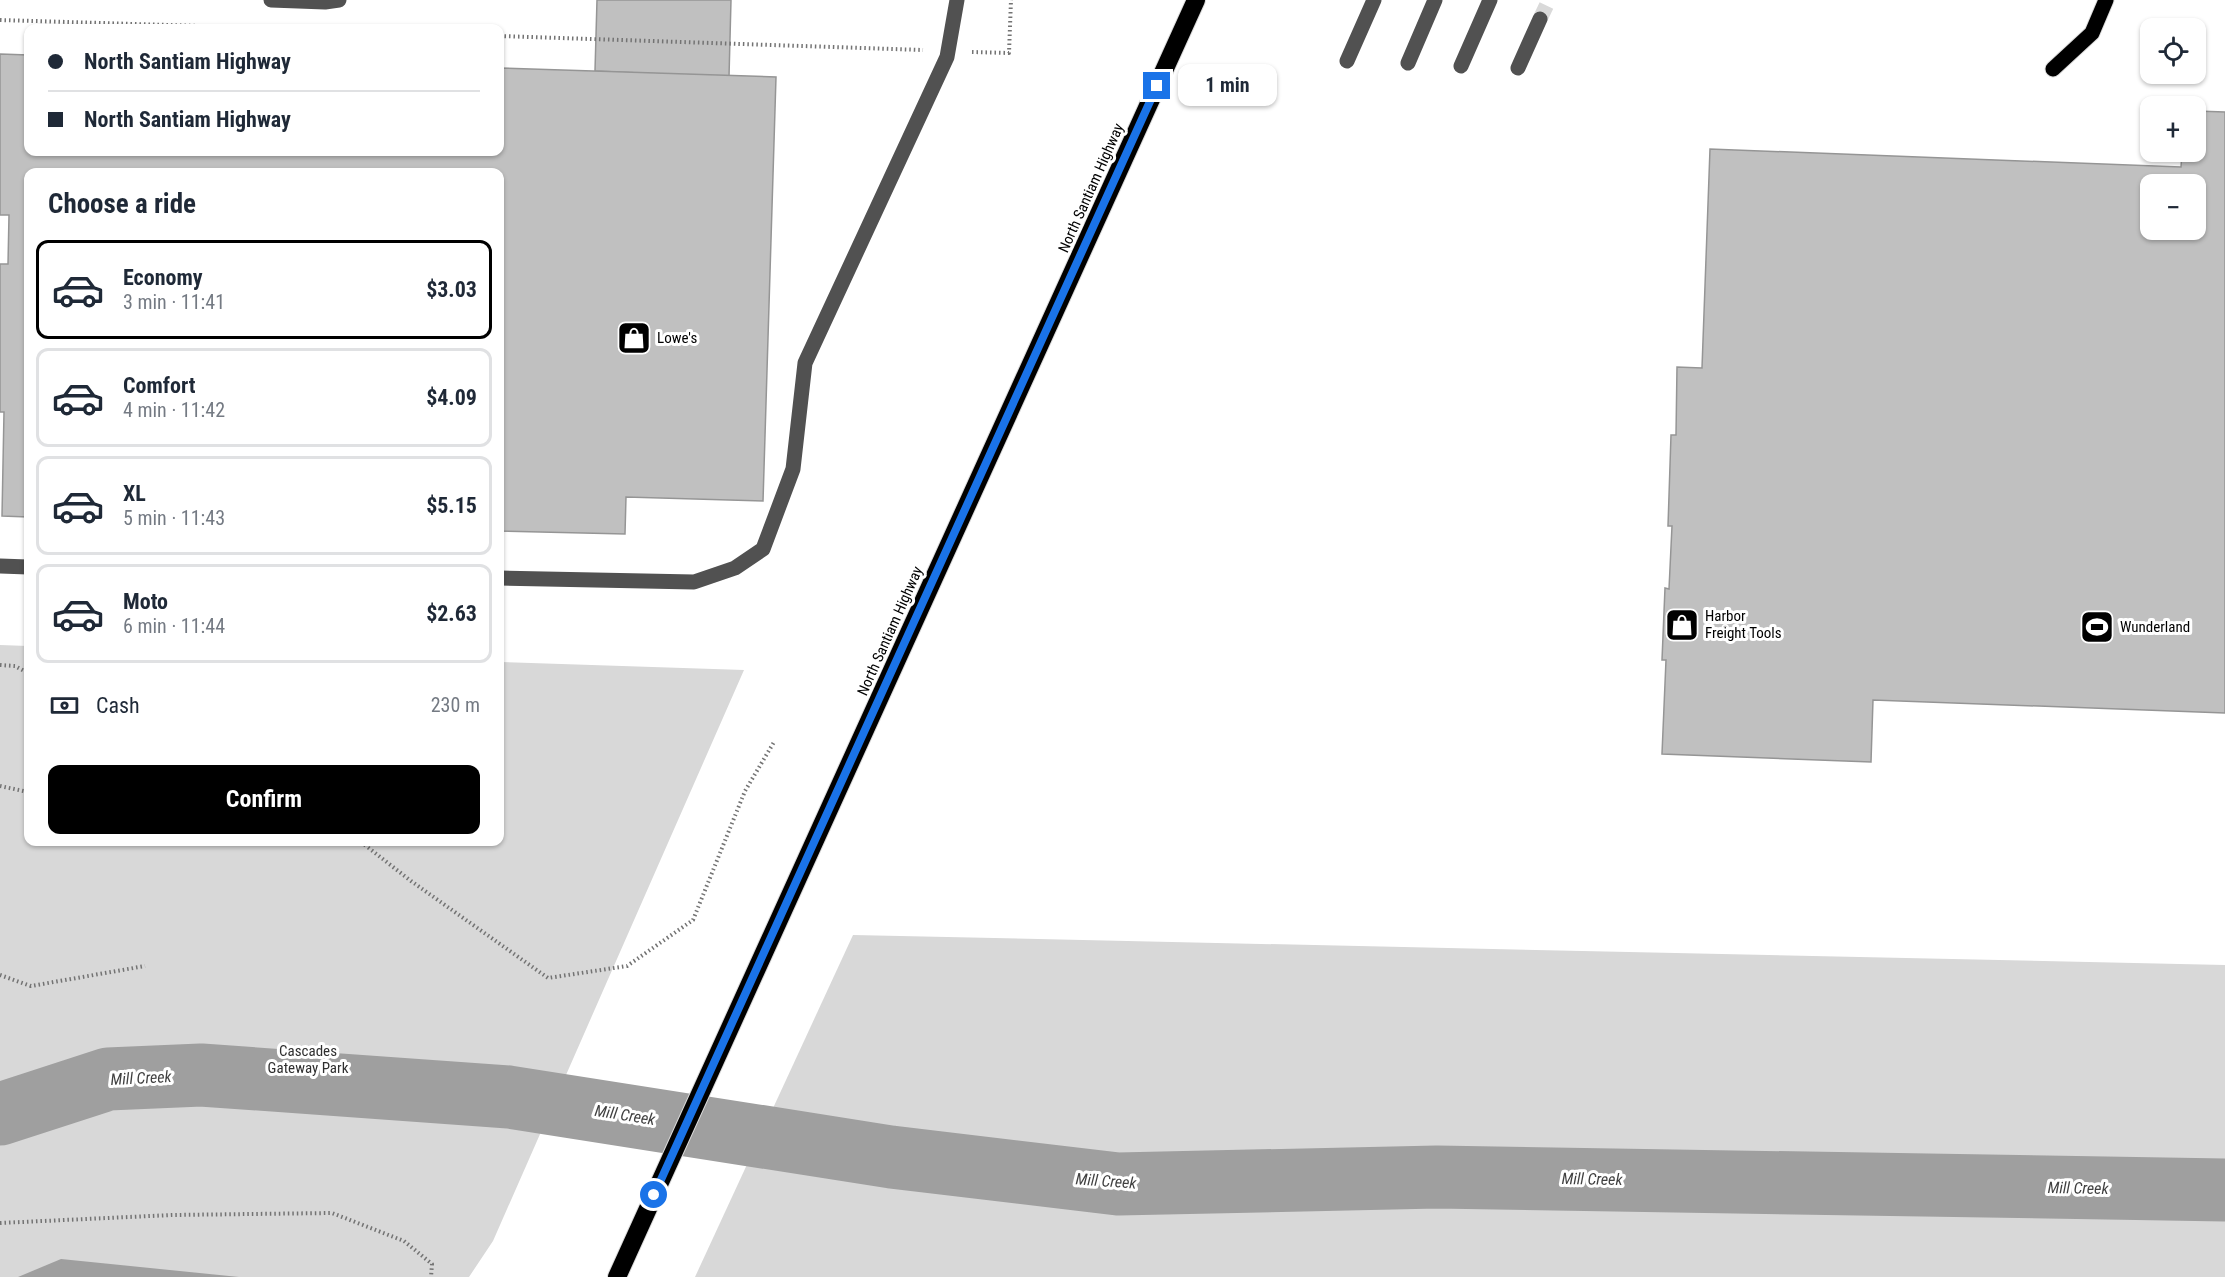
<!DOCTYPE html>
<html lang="en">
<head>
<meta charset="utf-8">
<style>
	body { margin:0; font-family:"Roboto Condensed",sans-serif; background:#f6f6f7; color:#1f2937; height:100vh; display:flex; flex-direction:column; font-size:22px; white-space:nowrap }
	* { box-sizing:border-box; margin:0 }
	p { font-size:20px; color:#747a83 }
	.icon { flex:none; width:33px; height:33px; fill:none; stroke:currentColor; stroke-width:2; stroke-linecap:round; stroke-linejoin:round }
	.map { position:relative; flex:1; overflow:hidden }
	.sheet { position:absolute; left:24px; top:168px; width:480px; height:678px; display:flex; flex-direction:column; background:#fff; border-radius:12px; box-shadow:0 2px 4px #0004 }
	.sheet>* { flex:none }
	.hud { position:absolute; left:24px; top:24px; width:480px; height:132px; border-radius:12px; box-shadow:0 2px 4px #0004; display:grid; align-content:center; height:132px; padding:0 24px; background:#fff }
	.fabs { position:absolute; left:2140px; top:18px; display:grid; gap:12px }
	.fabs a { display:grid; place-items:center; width:66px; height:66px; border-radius:12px; background:#fff; box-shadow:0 2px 4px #0004; font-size:30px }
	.end { position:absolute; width:27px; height:27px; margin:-14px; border:8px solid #1a73e8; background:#fff; box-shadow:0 0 0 3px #fff }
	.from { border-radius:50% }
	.bubble { position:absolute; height:42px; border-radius:12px; background:#fff; box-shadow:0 2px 4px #0004; font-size:20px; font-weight:700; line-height:42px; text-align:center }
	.hud b { display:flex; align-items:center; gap:21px; height:57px; font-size:22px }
	.hud b+b { border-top:2px solid #e0e1e3 }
	.hud i { width:15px; height:15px; background:#1f2937 }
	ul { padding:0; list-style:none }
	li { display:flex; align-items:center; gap:18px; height:99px; margin:0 12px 9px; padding:0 12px; border:3px solid #e0e1e3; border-radius:12px }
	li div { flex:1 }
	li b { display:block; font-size:22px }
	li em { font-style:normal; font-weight:700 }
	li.selected { border-color:#000 }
	li>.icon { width:54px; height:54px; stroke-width:1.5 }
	h2 { padding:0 24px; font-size:27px; line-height:72px }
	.pay { display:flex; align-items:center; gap:15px; height:66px; padding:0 24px; font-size:22px }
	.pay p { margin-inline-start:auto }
	.button { display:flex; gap:12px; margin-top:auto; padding:12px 24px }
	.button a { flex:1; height:69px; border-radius:12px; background:#000; color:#fff; font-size:24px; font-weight:700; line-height:69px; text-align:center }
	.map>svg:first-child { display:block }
	.green { fill:#d8d8d8 }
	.water { fill:#9f9f9f }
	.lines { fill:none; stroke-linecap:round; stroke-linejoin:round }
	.river { stroke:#9f9f9f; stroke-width:63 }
	.building { fill:#c0c0c0; stroke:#959595; stroke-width:1.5; fill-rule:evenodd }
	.minor-tunnel { stroke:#d9d9d9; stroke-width:15; stroke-dasharray:15 8; stroke-linecap:butt }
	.major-casing { stroke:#dbdbdb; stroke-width:17 }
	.highway-casing { stroke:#dbdbdb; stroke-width:20 }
	.path { stroke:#737373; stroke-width:4; stroke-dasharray:1.5 3; stroke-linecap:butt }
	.minor { stroke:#515151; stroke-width:15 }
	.major { stroke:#000; stroke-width:15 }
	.highway { stroke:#000; stroke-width:18 }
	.route { stroke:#1a73e8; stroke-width:8 }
	.labels { text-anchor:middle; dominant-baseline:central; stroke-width:6; stroke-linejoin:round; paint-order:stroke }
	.street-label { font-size:15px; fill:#000; stroke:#fff }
	.poi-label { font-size:15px; fill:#000; stroke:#fff; text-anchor:start }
	.park-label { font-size:15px; fill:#2f2f2f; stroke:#fff }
	.water-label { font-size:16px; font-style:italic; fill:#404040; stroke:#fff }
</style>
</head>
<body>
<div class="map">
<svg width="2225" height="1277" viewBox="0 0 2225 1277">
	<rect width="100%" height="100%" fill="#fff"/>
	<!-- green -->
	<g class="green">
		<path d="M0 645 28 646V842H500V662L744 670 493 1241 469 1277H0Z"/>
		<path d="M853 935 2225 965V1277H695Z"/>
	</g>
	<!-- water -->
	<path class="water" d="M61 1259 239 1277H18Z"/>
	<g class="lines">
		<!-- river -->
		<path class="river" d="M0 1114 108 1079 201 1075 509 1097 891 1157 1118 1184 1437 1177 2225 1190"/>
	</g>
	<!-- building -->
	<g class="building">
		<path d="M597 0H731L729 77 595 71Z"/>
		<path d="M0 54 28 55V152H500V68L776 77 763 501 626 497 625 534 500 531V172H28V517L2 516 4 412H0V264H8L9 215H0Z"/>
		<path d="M2196 111 2225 112V713L1873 700 1871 762 1662 754 1666 660H1662L1665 588 1669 589 1672 526H1668L1671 435H1676L1677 367 1702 368 1710 149 2181 167 2182 152H2196ZM2151 184H2196V230H2151Z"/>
	</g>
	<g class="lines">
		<!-- minor-tunnel -->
		<path class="minor-tunnel" d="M1540 19 1549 0"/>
		<defs>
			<path id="major" d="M2053 69 2092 33 2106 0"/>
			<path id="highway" d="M617 1277 1196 0"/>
		</defs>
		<!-- major casing -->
		<use href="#major" class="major-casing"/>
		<!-- highway casing -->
		<use href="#highway" class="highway-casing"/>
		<!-- path -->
		<g class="path">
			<path d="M0 20 269 28"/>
			<path d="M500 36 923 50"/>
			<path d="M972 52 1009 53 1011 0"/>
			<path d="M0 665 15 666 28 673"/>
			<path d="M0 786 28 792"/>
			<path d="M361 842 411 881 548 978 627 966 693 920 745 791 774 742"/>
			<path d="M0 975 31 986 145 966"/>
			<path d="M0 1223 172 1215 332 1213 404 1241 432 1264 431 1277"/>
		</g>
		<!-- minor -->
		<g class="minor">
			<path d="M271 0 325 2 339 0"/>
			<path d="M1347 61 1374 0"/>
			<path d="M1408 63 1435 0"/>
			<path d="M1461 66 1490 0"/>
			<path d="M1518 68 1540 19"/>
			<path d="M0 566 28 567"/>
			<path d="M500 578 694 582 735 568 763 549 793 469 805 363 947 57 957 0"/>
		</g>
		<!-- major -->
		<use href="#major" class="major"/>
		<!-- highway -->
		<use href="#highway" class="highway"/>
	</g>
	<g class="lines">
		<!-- route -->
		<path class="route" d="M654 1195 1157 86"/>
	</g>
	<!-- icons -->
	<defs>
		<symbol id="shop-square" viewBox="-11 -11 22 22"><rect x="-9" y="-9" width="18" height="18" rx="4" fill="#000" stroke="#fff"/><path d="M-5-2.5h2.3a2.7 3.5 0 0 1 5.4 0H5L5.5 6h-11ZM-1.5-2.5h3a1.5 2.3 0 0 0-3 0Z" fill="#fff"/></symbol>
		<symbol id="stadium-square" viewBox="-11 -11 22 22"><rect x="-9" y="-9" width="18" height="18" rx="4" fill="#000" stroke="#fff"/><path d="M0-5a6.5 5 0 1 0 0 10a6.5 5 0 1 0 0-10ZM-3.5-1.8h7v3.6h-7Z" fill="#fff"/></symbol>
	</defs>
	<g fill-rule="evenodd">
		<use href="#shop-square" x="615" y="319" width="38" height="38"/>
		<use href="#shop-square" x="1663" y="606" width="38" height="38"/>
		<use href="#stadium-square" x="2078" y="608" width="38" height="38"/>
	</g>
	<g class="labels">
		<!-- street labels -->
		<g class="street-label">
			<text transform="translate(1091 188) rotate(-66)">North Santiam Highway</text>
			<text transform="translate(890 631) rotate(-66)">North Santiam Highway</text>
		</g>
		<!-- poi labels -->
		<g class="poi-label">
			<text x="657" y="338">Lowe's</text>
			<text x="1705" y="616">Harbor<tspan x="1705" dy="17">Freight Tools</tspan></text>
			<text x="2120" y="627">Wunderland</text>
		</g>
		<!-- park labels -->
		<g class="park-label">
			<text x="308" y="1051">Cascades<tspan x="308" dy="17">Gateway Park</tspan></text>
		</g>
		<!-- water labels -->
		<g class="water-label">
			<text transform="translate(141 1078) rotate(-3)">Mill Creek</text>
			<text transform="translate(625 1115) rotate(9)">Mill Creek</text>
			<text transform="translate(1592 1179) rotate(1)">Mill Creek</text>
			<text transform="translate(1106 1181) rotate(4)">Mill Creek</text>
			<text transform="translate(2078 1188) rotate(1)">Mill Creek</text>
		</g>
	</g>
</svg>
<div class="fabs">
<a><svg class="icon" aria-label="locate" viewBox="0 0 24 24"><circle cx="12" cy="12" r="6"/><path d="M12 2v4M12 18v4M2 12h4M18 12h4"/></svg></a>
<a>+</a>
<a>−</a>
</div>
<i class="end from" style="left:654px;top:1195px"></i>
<i class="end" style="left:1157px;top:86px"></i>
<div class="bubble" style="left:1178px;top:64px;width:99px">1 min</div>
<div class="hud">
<b><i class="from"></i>North Santiam Highway</b>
<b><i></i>North Santiam Highway</b>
</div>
<section class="sheet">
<h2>Choose a ride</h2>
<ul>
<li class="selected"><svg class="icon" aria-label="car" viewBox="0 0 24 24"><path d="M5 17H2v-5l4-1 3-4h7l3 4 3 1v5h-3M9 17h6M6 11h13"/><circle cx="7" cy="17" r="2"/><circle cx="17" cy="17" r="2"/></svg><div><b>Economy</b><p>3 min · 11:41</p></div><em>$3.03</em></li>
<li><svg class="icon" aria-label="car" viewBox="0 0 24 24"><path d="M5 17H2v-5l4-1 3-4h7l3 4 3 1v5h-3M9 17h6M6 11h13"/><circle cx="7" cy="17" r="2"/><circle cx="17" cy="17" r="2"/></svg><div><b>Comfort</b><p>4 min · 11:42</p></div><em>$4.09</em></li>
<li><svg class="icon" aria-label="car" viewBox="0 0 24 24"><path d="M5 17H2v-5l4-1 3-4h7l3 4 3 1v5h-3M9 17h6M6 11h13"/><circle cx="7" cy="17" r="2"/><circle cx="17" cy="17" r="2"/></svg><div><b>XL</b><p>5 min · 11:43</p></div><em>$5.15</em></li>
<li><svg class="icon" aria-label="car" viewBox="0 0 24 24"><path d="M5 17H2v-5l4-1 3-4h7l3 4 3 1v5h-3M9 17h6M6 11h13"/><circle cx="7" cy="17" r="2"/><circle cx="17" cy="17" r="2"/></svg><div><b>Moto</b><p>6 min · 11:44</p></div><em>$2.63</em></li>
</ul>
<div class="pay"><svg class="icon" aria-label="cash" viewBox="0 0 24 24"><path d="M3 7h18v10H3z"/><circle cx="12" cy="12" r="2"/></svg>Cash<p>230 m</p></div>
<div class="button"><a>Confirm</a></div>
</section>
</div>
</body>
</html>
